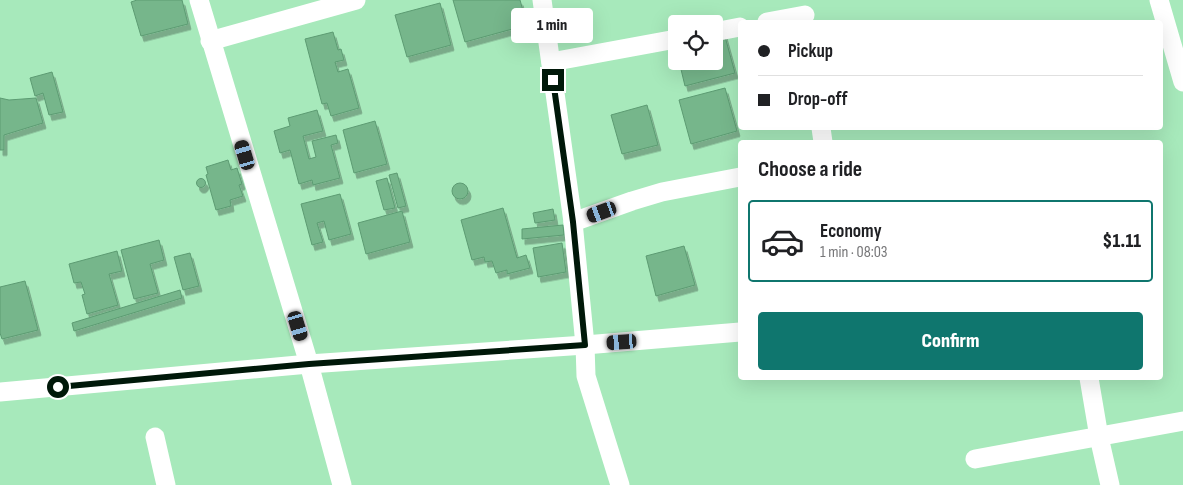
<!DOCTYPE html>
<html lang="en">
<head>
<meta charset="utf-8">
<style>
	body { margin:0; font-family:"Sofia Sans Condensed",sans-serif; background:#f2f2f2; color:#202124; height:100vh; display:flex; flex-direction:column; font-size:19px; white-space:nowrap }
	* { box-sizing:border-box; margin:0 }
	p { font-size:16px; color:#757577 }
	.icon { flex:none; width:28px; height:28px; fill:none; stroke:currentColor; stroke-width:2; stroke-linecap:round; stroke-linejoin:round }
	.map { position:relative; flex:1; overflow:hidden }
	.panel { position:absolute; left:738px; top:140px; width:425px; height:240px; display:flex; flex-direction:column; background:#fff; border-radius:5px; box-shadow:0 5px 20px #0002 }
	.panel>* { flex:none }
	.guide { position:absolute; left:738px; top:20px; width:425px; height:110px; border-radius:5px; box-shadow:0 5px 20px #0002; display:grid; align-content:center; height:110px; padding:0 20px; background:#fff }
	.controls { position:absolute; left:668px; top:15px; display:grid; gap:10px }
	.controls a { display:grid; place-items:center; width:55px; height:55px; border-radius:5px; background:#fff; box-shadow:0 5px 20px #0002; font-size:25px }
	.end { position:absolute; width:22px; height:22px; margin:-11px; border:6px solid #001809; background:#fff; box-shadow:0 0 0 2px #fff }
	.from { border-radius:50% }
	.bubble { position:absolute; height:35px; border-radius:5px; background:#fff; box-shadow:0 5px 20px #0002; font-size:16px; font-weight:800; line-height:35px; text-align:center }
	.car { position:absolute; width:15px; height:30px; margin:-15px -8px; border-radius:6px; box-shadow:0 0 4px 1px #0007; background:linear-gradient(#222 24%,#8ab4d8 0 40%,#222 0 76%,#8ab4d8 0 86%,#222 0) }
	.guide b { display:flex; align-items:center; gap:18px; height:48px; font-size:19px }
	.guide b+b { border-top:1px solid #e0e0e0 }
	.guide i { width:12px; height:12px; background:#202124 }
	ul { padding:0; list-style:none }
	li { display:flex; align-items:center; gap:15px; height:82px; margin:0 10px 8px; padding:0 10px; border:2px solid transparent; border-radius:5px }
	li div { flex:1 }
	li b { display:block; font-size:19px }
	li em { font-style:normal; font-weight:800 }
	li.active { border-color:#0f766e }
	li>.icon { width:45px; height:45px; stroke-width:1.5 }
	h2 { padding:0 20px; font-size:22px; line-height:60px }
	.cta { display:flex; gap:10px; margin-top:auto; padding:10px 20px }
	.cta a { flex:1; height:58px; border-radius:5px; background:#0f766e; color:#fff; font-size:20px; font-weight:800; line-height:58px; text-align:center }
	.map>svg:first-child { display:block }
	.building { fill:#76b68b; stroke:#5c9b72; filter:url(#shadow) }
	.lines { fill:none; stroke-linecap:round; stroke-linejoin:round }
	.street { stroke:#fff; stroke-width:19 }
	.route { stroke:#001809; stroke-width:6 }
</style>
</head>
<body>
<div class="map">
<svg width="1183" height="485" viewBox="0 0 1183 485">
	<defs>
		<filter id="shadow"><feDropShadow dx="3" dy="5.5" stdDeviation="0" flood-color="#0004"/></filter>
	</defs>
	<rect width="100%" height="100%" fill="#a7e9bb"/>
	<!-- building -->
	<g class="building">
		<path d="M137 0H182L188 24 141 36 131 2Z"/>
		<path d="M453 0H520L527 25 465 42Z"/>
		<path d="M440 3 451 45 407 57 395 15Z"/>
		<path d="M333 32 338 50 341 49 344 60 335 62 338 72 348 69 359 108 331 116 327 103 322 104 305 39Z"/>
		<path d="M724 33 735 73 685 86 679 61H714V36Z"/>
		<path d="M52 72 63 112 49 115 43 93 35 96 30 78Z"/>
		<path d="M725 88 737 131 691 144 679 100Z"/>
		<path d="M0 98 9 100 36 98 43 123 4 135V150H0Z"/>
		<path d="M647 105 658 145 622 154 611 115Z"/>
		<path d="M317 110 323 131 303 136 309 159 316 157 312 141 336 135 338 143 331 145 340 178 313 185 312 180 299 184 290 150 280 153 274 131 290 126 288 118Z"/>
		<path d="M375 121 387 164 354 173 343 130Z"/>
		<path d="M228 160 231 170 237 168 242 184 239 185 243 196 230 200 231 206 216 210 206 175 208 174 206 167Z"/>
		<path d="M397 173 406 206 398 208 389 175Z"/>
		<path d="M387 178 395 208 384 210 376 181Z"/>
		<circle cx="201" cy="183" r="4.5"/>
		<circle cx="460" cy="191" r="8"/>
		<path d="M340 194 351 234 329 240 324 221 317 223 323 242 312 245 301 204Z"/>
		<path d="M503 208 517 258 526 255 530 268 507 274V270L496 273 492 261 485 262 484 257 472 260 461 220Z"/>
		<path d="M553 209 555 220 535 223 533 213Z"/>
		<path d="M402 211 410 242 366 254 358 223Z"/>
		<path d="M563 225 564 235 522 239V229Z"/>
		<path d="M159 240 164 260 150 264 158 293 134 299 121 250Z"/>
		<path d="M562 243 566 272 538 277 533 248Z"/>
		<path d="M684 246 695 285 656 296 646 256Z"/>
		<path d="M117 251 122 271 109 274 118 305 87 314 82 295 85 294 81 282 74 283 69 264Z"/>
		<path d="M190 253 199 286 183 290 174 257Z"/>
		<path d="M25 281 38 330 2 339 0 333V287Z"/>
		<path d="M180 290 182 298 74 331 72 323Z"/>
	</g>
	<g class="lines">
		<!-- street -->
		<g class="street">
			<path d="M199 0 309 364 342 485"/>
			<path d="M542 0 573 222 585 345 586 376 620 485"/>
			<path d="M1159 0 1183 82"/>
			<path d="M767 22 805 15"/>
			<path d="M714 32 740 27"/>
			<path d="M210 41 356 0"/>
			<path d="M551 62 676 39"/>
			<path d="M821 128 823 142"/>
			<path d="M573 222 632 201 662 192 740 177"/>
			<path d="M1089 378 1099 437 1110 485"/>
			<path d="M0 392 309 364 585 345 740 332"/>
			<path d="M155 437 166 485"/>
			<path d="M975 459 1183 421"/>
		</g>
	</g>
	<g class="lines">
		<!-- route -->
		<path class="route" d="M58 387 309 364 585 345 573 222 553 80"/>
	</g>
</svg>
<div class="controls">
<a><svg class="icon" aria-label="locate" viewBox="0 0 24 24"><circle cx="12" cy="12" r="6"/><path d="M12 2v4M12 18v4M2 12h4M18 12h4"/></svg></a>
</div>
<i class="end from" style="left:58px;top:387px"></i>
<i class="end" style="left:553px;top:80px"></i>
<div class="bubble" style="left:511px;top:8px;width:82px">1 min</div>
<i class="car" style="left:245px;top:155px;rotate:343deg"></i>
<i class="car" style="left:602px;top:212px;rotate:250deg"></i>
<i class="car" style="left:298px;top:326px;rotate:163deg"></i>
<i class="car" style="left:622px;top:342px;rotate:266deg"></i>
<div class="guide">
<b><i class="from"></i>Pickup</b>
<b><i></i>Drop-off</b>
</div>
<section class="panel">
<h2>Choose a ride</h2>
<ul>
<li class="active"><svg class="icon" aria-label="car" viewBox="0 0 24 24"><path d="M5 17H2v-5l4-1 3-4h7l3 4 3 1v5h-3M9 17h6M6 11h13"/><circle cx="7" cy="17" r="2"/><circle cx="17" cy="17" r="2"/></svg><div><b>Economy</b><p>1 min · 08:03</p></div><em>$1.11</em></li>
</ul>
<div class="cta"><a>Confirm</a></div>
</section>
</div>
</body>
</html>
